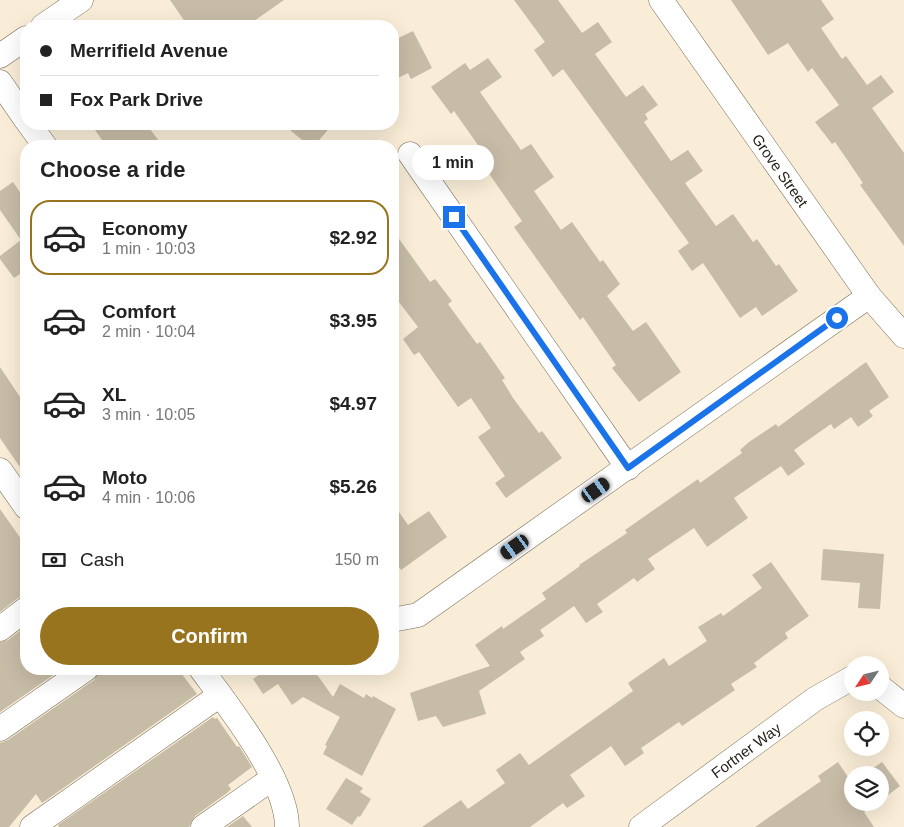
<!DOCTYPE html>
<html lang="en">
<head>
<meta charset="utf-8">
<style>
	body { margin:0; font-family:Arial,sans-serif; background:#f2f2f2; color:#222; height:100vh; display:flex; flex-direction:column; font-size:19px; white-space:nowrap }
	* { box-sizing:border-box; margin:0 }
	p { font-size:16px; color:#767676 }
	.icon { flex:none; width:28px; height:28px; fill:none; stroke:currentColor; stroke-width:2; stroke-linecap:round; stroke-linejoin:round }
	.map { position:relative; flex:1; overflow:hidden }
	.drawer { position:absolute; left:20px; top:140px; width:379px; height:535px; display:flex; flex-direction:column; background:#fff; border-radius:20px; box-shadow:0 5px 20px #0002 }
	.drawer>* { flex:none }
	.banner { position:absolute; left:20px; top:20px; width:379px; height:110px; border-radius:20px; box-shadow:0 5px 20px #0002; display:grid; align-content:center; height:110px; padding:0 20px; background:#fff }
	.needle { width:32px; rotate:235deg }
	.tools { position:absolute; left:844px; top:656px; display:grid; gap:10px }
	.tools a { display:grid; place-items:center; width:45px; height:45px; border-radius:50%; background:#fff; box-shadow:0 5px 20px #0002; font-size:25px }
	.end { position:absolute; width:22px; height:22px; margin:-11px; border:6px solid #1a73e8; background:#fff; box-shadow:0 0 0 2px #fff }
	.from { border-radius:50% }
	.bubble { position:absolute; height:35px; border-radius:18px; background:#fff; box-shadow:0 5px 20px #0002; font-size:16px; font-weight:700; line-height:35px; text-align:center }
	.car { position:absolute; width:15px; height:30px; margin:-15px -8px; border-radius:6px; box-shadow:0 0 4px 1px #0007; background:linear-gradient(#222 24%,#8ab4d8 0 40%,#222 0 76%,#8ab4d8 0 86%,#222 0) }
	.banner b { display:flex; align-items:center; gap:18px; height:48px; font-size:19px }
	.banner b+b { border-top:1px solid #e0e0e0 }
	.banner i { width:12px; height:12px; background:#222 }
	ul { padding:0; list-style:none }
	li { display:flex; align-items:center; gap:15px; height:75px; margin:0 10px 8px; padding:0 10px; border:2px solid transparent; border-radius:20px }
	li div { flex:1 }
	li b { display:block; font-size:19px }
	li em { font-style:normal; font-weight:700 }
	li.current { border-color:#98741e }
	li>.icon { width:45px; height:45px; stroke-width:1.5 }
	h2 { padding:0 20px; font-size:22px; line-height:60px }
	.pay { display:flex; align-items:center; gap:12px; height:55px; padding:0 20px; font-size:19px }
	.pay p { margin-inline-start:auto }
	.cta { display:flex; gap:10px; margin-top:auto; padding:10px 20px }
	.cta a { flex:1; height:58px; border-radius:30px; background:#98741e; color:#fff; font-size:20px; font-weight:700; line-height:58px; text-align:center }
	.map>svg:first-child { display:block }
	.building { fill:#c7bca6 }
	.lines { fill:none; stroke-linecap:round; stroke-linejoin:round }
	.minor-casing { stroke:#756b57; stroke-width:25 }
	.minor { stroke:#fff; stroke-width:24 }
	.route { stroke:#1a73e8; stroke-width:6 }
	.labels { text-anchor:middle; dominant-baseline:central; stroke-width:4; stroke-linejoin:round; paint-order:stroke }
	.street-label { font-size:15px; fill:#26221a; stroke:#fff }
</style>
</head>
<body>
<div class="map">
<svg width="904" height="827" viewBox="0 0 904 827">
	<rect width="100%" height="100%" fill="#f9edd7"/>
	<!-- building -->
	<g class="building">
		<path d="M170 0H284L247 26H188Z"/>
		<path d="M514 0H558L582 33 598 22 612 42 595 54 626 97 643 85 658 105 645 114 648 119 644 122 671 161 688 150 703 171 685 183 716 226 733 214 753 242 757 239 776 266 779 264 798 291 762 316 756 307 740 318 703 263 692 271 678 251 689 243 563 69 553 77 534 50 545 42Z"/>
		<path d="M731 0H821L834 19 821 28 842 59 846 56 867 85 881 75 894 92 872 108 904 153V246L860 185 863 183 835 142 832 144 815 122 839 105 812 68 808 72 788 43 768 55Z"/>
		<path d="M413 31 432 68 411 79 408 73 392 81V41Z"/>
		<path d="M488 58 502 77 480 92 521 150 531 144 554 177 534 191 561 230 572 222 600 262 603 260 620 284 607 296 633 331 646 322 681 372 639 402 612 368 616 365 583 317 580 320 514 227 522 221 474 152 480 148 454 111 451 114 431 87 465 63 470 70Z"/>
		<path d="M91 124H146L163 146H106Z"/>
		<path d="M283 124H333L314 146H309Z"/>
		<path d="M13 182 26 201V270L14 278 0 259V256L21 240 0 210V191Z"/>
		<path d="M392 229 430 282 435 279 452 301 448 304 477 344 480 342 505 378 502 380 513 398 539 433 542 431 562 458 506 498 495 483 505 476 478 437 491 428 471 398 458 407 419 352 414 355 403 339 418 327 392 293Z"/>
		<path d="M866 362 889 397 869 411 873 416 858 427 851 417 834 429 831 424 794 450 805 464 788 476 781 466 734 498 748 518 707 547 694 528 648 559 655 569 637 582 634 578 597 604 603 612 586 623 574 606 540 630 544 636 520 652 525 659 479 691 486 714 443 727 436 716 418 721 410 693 490 666 475 645 502 626 503 629 546 599 542 593 580 566 579 565 627 533 625 530 698 479 700 483 742 453 740 450 749 442 776 424 778 427Z"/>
		<path d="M0 367 26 406V476L0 438Z"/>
		<path d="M392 502 408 525 429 511 447 537 401 570 400 568 392 573Z"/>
		<path d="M0 509 26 546V596L18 598 0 612Z"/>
		<path d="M823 549 884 554 880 609 858 608 860 583 821 580Z"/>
		<path d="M771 562 809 616 785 633 788 638 754 663 757 667 731 684 735 690 682 726 679 722 641 748 644 753 625 766 611 746 570 775 585 796 567 808 563 803 530 827H422L461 800 468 809 505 783 496 770 520 753 529 765 633 691 628 683 664 658 669 666 707 641 698 627 721 613 723 616 762 588 752 575Z"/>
		<path d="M26 626V669H62L0 712V642L8 640Z"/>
		<path d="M100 669H178L197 694 42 803 36 794 9 827H0V743L8 740 94 680Z"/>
		<path d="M267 669H313L333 697 340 684 364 698 366 694 372 698 373 696 396 709 362 776 323 754 327 746 325 745 340 717 303 697 292 705 278 684 263 694 253 679Z"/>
		<path d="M213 717 215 719 217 718 237 747 239 746 252 767 228 785 231 789 227 793 195 816 189 827H59L58 825Z"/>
		<path d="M838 762 852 783V802H877L864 812 874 827H755L821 781 818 776Z"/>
		<path d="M882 762 900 786 880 801V775H863Z"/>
		<path d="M346 778 363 788 360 792 371 799 360 817 358 816 352 825 326 809Z"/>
		<path d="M243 816 252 827H227Z"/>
	</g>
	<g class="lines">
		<defs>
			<g id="minor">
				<path id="s1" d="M661 0 869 296 904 336"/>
				<path d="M43 26 81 0"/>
				<path d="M0 56 26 38"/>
				<path d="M0 82 26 120"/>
				<path d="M29 124 45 146"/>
				<path d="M410 154 628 468"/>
				<path d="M0 470 26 507"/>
				<path d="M392 620 418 615 869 296"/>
				<path d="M0 629 26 609"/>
				<path d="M201 669C229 707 287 780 287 827"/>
				<path d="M880 687 904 706"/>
				<path d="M0 729 86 669"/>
				<path d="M32 827 220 695"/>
				<path d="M203 827 273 778"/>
				<path id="s2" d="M641 827 815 699 852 678"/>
			</g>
		</defs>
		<!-- minor casing -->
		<use href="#minor" class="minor-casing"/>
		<!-- minor -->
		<use href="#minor" class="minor"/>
	</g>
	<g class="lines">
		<!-- route -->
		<path class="route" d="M454 217 628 468 837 318"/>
	</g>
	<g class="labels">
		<!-- street labels -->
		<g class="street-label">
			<text stroke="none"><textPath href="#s1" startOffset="208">Grove Street</textPath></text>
			<text stroke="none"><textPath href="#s2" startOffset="130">Fortner Way</textPath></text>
		</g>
	</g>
</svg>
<div class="tools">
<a><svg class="needle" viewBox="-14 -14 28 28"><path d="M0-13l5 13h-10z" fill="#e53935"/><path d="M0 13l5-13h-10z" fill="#767676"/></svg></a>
<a><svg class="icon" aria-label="locate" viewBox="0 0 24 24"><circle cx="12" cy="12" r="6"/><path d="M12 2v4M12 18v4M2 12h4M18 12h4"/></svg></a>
<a><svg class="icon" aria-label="layers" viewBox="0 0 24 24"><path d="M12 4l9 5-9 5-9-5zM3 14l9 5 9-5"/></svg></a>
</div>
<i class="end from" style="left:837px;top:318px"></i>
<i class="end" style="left:454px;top:217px"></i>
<div class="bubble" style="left:412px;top:145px;width:82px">1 min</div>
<i class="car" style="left:596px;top:490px;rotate:55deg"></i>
<i class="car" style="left:515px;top:547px;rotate:235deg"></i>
<div class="banner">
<b><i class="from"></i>Merrifield Avenue</b>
<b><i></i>Fox Park Drive</b>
</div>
<section class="drawer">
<h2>Choose a ride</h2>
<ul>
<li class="current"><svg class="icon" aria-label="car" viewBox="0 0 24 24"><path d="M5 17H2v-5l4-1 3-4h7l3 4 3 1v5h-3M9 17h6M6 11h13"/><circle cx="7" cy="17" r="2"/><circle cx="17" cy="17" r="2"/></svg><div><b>Economy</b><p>1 min · 10:03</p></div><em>$2.92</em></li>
<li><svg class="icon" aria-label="car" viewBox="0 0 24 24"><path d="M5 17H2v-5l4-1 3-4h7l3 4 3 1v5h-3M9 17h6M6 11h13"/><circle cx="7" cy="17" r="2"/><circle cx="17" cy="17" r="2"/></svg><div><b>Comfort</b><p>2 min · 10:04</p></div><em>$3.95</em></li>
<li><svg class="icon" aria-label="car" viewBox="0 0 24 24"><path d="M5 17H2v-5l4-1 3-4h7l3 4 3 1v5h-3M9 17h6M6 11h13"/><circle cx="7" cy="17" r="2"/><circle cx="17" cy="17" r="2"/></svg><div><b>XL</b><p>3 min · 10:05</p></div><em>$4.97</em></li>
<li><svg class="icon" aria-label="car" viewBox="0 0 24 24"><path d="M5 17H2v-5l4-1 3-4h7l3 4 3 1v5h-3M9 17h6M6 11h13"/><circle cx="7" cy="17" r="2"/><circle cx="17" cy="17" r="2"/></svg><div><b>Moto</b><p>4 min · 10:06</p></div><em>$5.26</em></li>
</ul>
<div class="pay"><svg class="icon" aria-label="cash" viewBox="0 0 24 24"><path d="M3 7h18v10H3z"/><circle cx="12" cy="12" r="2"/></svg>Cash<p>150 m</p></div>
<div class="cta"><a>Confirm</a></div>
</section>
</div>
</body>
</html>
